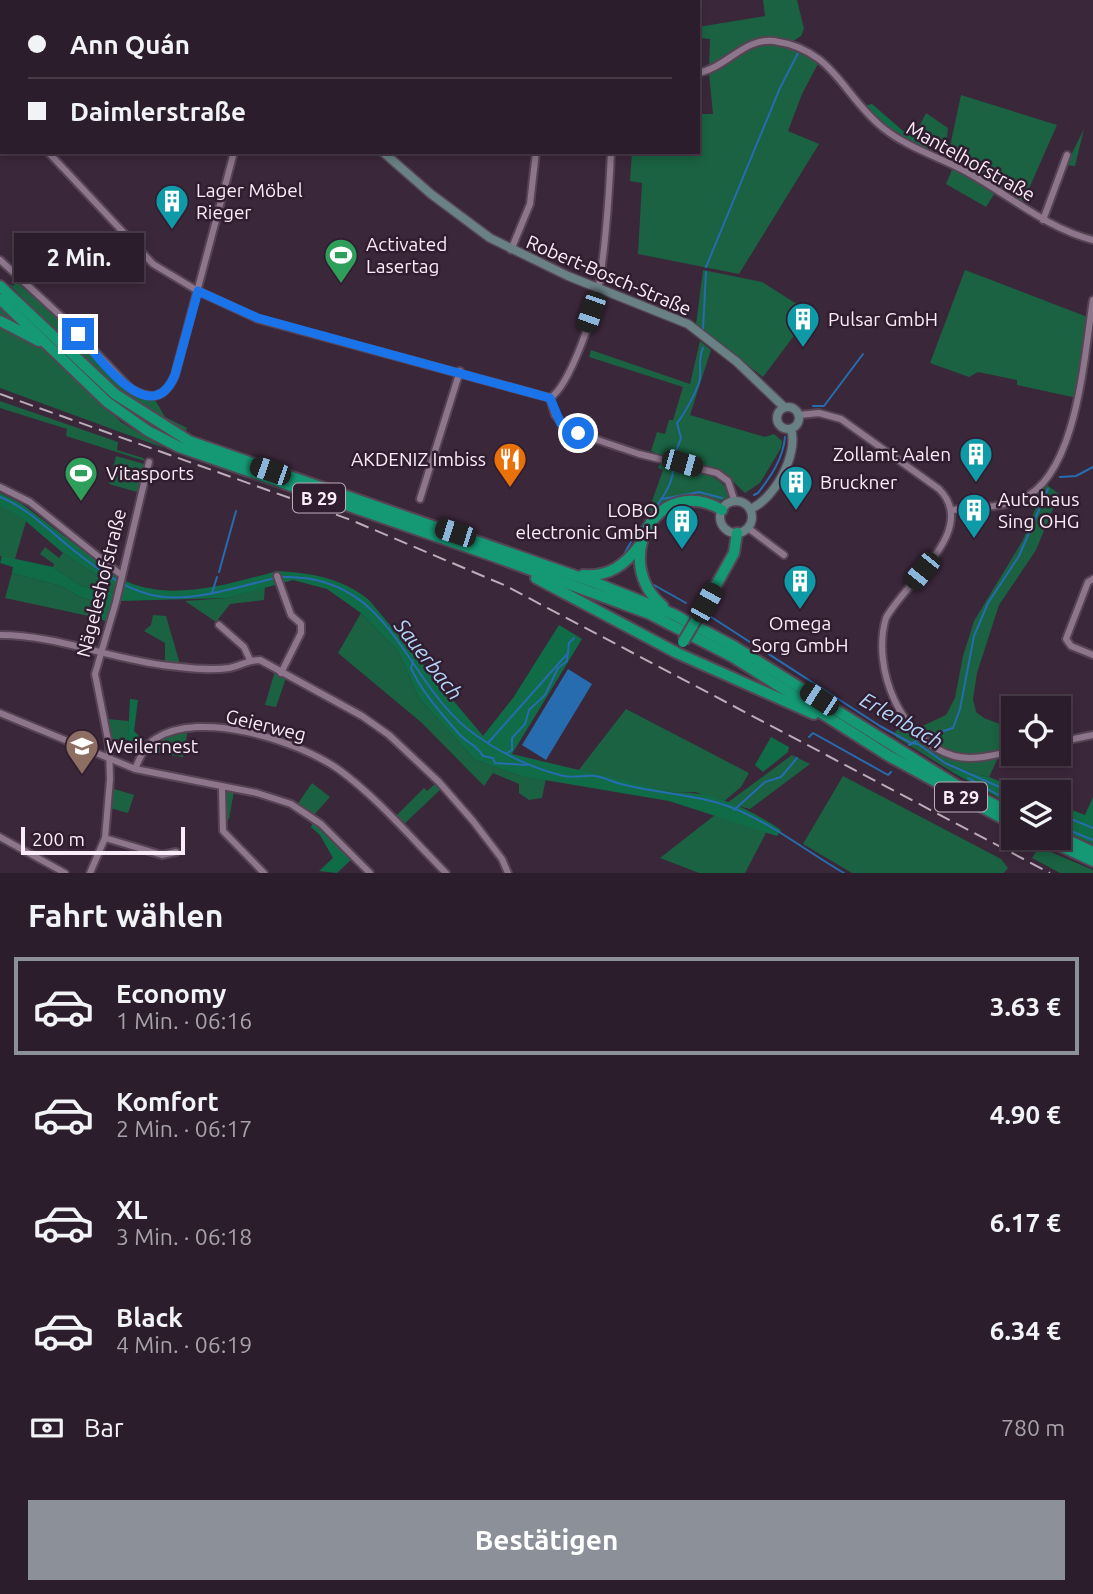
<!DOCTYPE html>
<html lang="de">
<head>
<meta charset="utf-8">
<style>
	body { margin:0; font-family:Ubuntu,sans-serif; background:#342634; color:#f1f3f6; height:100vh; display:flex; flex-direction:column; font-size:26px; white-space:nowrap }
	* { box-sizing:border-box; margin:0 }
	p { font-size:23px; color:#a6a2a9 }
	.icon { flex:none; width:38px; height:38px; fill:none; stroke:currentColor; stroke-width:2; stroke-linecap:round; stroke-linejoin:round }
	.map { position:relative; height:873px; overflow:hidden }
	.side { display:flex; flex-direction:column; background:#2c1d2c; flex:1 }
	.side>* { flex:none }
	.banner { position:absolute; left:0px; top:0px; width:700px; height:154px; box-shadow:0 4px 10px #0003,0 0 0 2px #483b48; display:grid; align-content:center; height:154px; padding:0 28px; background:#2c1d2c }
	.controls { position:absolute; left:1001px; top:696px; display:grid; gap:14px }
	.controls a { display:grid; place-items:center; width:70px; height:70px; border-radius:0px; background:#2c1d2c; box-shadow:0 4px 10px #0003,0 0 0 2px #483b48; font-size:35px }
	.scale { position:absolute; left:21px; bottom:18px; width:164px; box-sizing:border-box; padding-left:7px; border:4px solid #faecf8; border-top:0; font-size:19px; line-height:24px; white-space:nowrap; color:#faecf8; -webkit-text-stroke:5px #311d30; paint-order:stroke }
	.end { position:absolute; width:32px; height:32px; margin:-16px; border:9px solid #1a73e8; background:#fff; box-shadow:0 0 0 4px #fff }
	.from { border-radius:50% }
	.bubble { position:absolute; height:49px; border-radius:0px; background:#2c1d2c; box-shadow:0 4px 10px #0003,0 0 0 2px #483b48; font-size:23px; font-weight:600; line-height:49px; text-align:center }
	.car { position:absolute; width:21px; height:42px; margin:-21px -10px; border-radius:9px; box-shadow:0 0 5px 2px #0007; background:linear-gradient(#222 24%,#8ab4d8 0 40%,#222 0 76%,#8ab4d8 0 86%,#222 0) }
	.banner b { display:flex; align-items:center; gap:24px; height:66px; font-size:26px }
	.banner b+b { border-top:2px solid #483b48 }
	.banner i { width:18px; height:18px; background:#f1f3f6 }
	ul { padding:0; list-style:none }
	li { display:flex; align-items:center; gap:21px; height:98px; margin:0 14px 10px; padding:0 14px; border:4px solid transparent; border-radius:0px }
	li div { flex:1 }
	li b { display:block; font-size:26px }
	li em { font-style:normal; font-weight:600 }
	li.current { border-color:#8c9099 }
	li>.icon { width:63px; height:63px; stroke-width:1.5 }
	h2 { padding:0 28px; font-size:32px; line-height:84px }
	.pay { display:flex; align-items:center; gap:18px; height:77px; padding:0 28px; font-size:26px }
	.pay p { margin-inline-start:auto }
	.button { display:flex; gap:14px; margin-top:auto; padding:14px 28px }
	.button a { flex:1; height:80px; border-radius:0px; background:#8c9099; color:#fff; font-size:28px; font-weight:600; line-height:80px; text-align:center }
	.map>svg:first-child { display:block }
	.green { fill:#1a6242 }
	.forest { fill:#106c47 }
	.water { fill:#266caf }
	.lines { fill:none; stroke-linecap:round; stroke-linejoin:round }
	.stream { stroke:#266caf; stroke-width:2 }
	.street-casing { stroke:#564455; stroke-width:10 }
	.secondary-casing { stroke:#564455; stroke-width:11 }
	.highway-casing { stroke:#564455; stroke-width:14 }
	.street { stroke:#8d758b; stroke-width:6 }
	.secondary { stroke:#698084; stroke-width:8 }
	.highway { stroke:#159975; stroke-width:10 }
	.rail { stroke:#bcacba; stroke-width:2; stroke-dasharray:14 7; stroke-linecap:butt }
	.highway-bridge-casing { stroke:#564455; stroke-width:14; stroke-linecap:butt }
	.highway-bridge { stroke:#159975; stroke-width:10 }
	.route { stroke:#1a73e8; stroke-width:9 }
	.labels { text-anchor:middle; dominant-baseline:central; stroke-width:5; stroke-linejoin:round; paint-order:stroke }
	.shield { fill:#311d30; stroke:#beaebc; stroke-width:2 }
	.shield-label { font-size:18px; font-weight:bold; fill:#faecf8 }
	.street-label { font-size:19px; fill:#faecf8; stroke:#311d30 }
	.poi-label { font-size:19px; fill:#faecf8; stroke:#311d30; text-anchor:start }
	.water-label { font-size:21px; font-style:italic; fill:#b3d5fa; stroke:#311d30 }
</style>
</head>
<body>
<div class="map">
<svg width="1093" height="873" viewBox="0 0 1093 873">
	<rect width="100%" height="100%" fill="#3b273a"/>
	<!-- green -->
	<g class="green">
		<path d="M429 0H555L429 2Z"/>
		<path d="M763 0H797L804 29 801 36 790 43 771 38 709 69 710 39 698 38V27L765 16Z"/>
		<path d="M760 42 784 44 820 60 802 94 788 131 819 144 739 274 638 254 642 183 630 181 632 152H698V114H713L709 73Z"/>
		<path d="M961 95 1057 125 1023 202 961 164 949 151Z"/>
		<path d="M926 113 948 128 946 148 931 144 916 133Z"/>
		<path d="M1084 129 1075 166 1066 165Z"/>
		<path d="M953 167 996 191 986 207 946 184Z"/>
		<path d="M703 270 762 282 811 313 763 377 696 325Z"/>
		<path d="M965 270 1090 318 1077 398 1017 385V380L978 372 969 377 930 363Z"/>
		<path d="M18 273 131 389 154 398 165 417 187 428 184 436 99 376 9 284 14 286Z"/>
		<path d="M0 304 18 321 9 328 41 347 121 422 164 448 0 388Z"/>
		<path d="M700 341 711 350 690 415 765 437 774 434 782 441 781 448 760 483 745 493 722 471 678 458 676 466C695 471 719 473 729 493L727 499C700 508 689 482 654 512L649 510 663 470 658 468 662 456 651 451 657 432 665 434 669 420H673L683 387 589 357 591 350 690 384Z"/>
		<path d="M0 401 118 442 117 450 143 458 145 461 66 436 67 429 0 408Z"/>
		<path d="M116 456 144 464 137 492 109 484Z"/>
		<path d="M1047 485 1059 494 1036 550 999 605 977 673 973 699 976 712 984 718 1013 729V742L997 751 998 758 989 777 954 769 952 772 896 737 895 732 909 719 916 729 946 715 955 698 963 656 974 621 1023 540 1038 502 1035 497Z"/>
		<path d="M0 501 27 518 15 559 0 556Z"/>
		<path d="M45 547 59 558 63 553 115 587 114 593 81 586 53 567 54 564 40 554Z"/>
		<path d="M12 573 61 586 80 597 101 603 98 618 5 598Z"/>
		<path d="M265 587 264 600 230 604 216 622 185 601 227 598Z"/>
		<path d="M361 613 398 651 419 698 475 760 521 776 546 778 542 798 529 800 519 793V784L493 773 484 786 422 723 338 653Z"/>
		<path d="M153 615 166 616 180 664H165V643L144 631 151 625Z"/>
		<path d="M275 671 286 678 276 707 265 705Z"/>
		<path d="M626 709 749 773 741 787 723 802 695 792 675 793 578 771Z"/>
		<path d="M107 719 129 721 128 740 109 739Z"/>
		<path d="M188 729 183 757 145 751 156 739Z"/>
		<path d="M792 755 810 764 750 809 727 803Z"/>
		<path d="M843 776 1001 859 1008 868 1004 873H852L803 844Z"/>
		<path d="M437 782 442 788 402 826 394 818 424 788 427 791Z"/>
		<path d="M312 783 330 797 313 816 297 805Z"/>
		<path d="M111 788 134 795 128 813 110 808Z"/>
		<path d="M223 790 234 791 229 819 224 825Z"/>
		<path d="M715 815 767 831 745 873H699L660 858Z"/>
		<path d="M1039 847 1093 870V873H1060L1032 858Z"/>
	</g>
	<!-- forest -->
	<g class="forest">
		<path d="M872 104 903 131 927 144 929 153 904 141 864 106Z"/>
		<path d="M0 493 22 504 118 577 115 587 63 553 22 518 0 505Z"/>
		<path d="M2 556 53 567 81 586 114 593 109 623 98 618 101 603 80 597 61 586 12 573 13 567 0 563Z"/>
		<path d="M277 571C312 573 342 578 369 600L483 736 513 698 559 625 582 639 512 754 675 793C712 790 751 810 781 830L777 836 669 801 521 776 475 760 419 698 398 651 361 613 327 589 293 580 227 598 119 601 120 578C166 604 230 584 277 571Z"/>
		<path d="M130 699 138 700 134 731 146 743 141 751 128 740Z"/>
		<path d="M771 737 789 747 788 752 763 772 755 765Z"/>
		<path d="M954 769 989 777 1028 793H1013V806L952 772Z"/>
		<path d="M1093 797V844L1059 829V805L1085 815Z"/>
		<path d="M314 820 353 858 337 873 319 871 333 858 320 835 311 827Z"/>
	</g>
	<!-- water -->
	<path class="water" d="M568 669 592 684 546 760 522 745Z"/>
	<g class="lines">
		<!-- stream -->
		<g class="stream">
			<path d="M706 267 780 88 798 53"/>
			<path d="M703 329 706 272"/>
			<path d="M813 406H824L863 354"/>
			<path d="M673 459 681 438 677 423C684 415 700 386 700 377 701 365 698 360 703 348"/>
			<path d="M1060 477 1076 476 1093 467"/>
			<path d="M754 495 758 493C771 476 783 459 785 437"/>
			<path d="M0 497C25 507 46 527 66 544 151 614 173 604 275 578"/>
			<path d="M662 499 699 492 722 498"/>
			<path d="M623 557C634 529 672 496 673 471"/>
			<path d="M219 572 236 511"/>
			<path d="M281 577C395 573 403 685 477 736 502 754 534 769 564 776 574 778 585 775 595 776 604 777 612 782 621 784 652 792 684 794 715 802 762 815 802 849 844 873"/>
			<path d="M654 585 686 603"/>
			<path d="M212 593 217 577"/>
			<path d="M705 613 880 726 911 743 918 744 945 763 1013 793"/>
			<path d="M413 661 411 668C423 694 442 714 459 734 467 743 476 744 483 756L493 758 495 763 527 765"/>
			<path d="M809 737 813 733 888 775 891 772"/>
			<path d="M925 737 953 728 960 709 974 636 988 603 1019 556 1048 489"/>
			<path d="M488 743 568 653"/>
			<path d="M909 745 920 739"/>
			<path d="M507 753 512 750V738L525 724 529 710 545 695 558 668 567 661 569 643 574 638"/>
			<path d="M968 778 1013 803"/>
			<path d="M734 810 765 782 781 777 797 758"/>
			<path d="M1059 814 1093 828"/>
			<path d="M1059 826 1093 840"/>
		</g>
		<defs>
			<g id="street">
				<path d="M153 0 158 2"/>
				<path d="M587 0 588 2"/>
				<path d="M9 2 10 0"/>
				<path d="M70 2 72 0"/>
				<path d="M0 15 2 12"/>
				<path d="M698 73C726 68 745 37 774 41 835 50 841 94 883 128 908 148 939 157 967 172 1009 195 1046 228 1093 240"/>
				<path d="M0 100 2 102"/>
				<path d="M48 152 63 168"/>
				<path d="M65 170 153 264 198 291 258 319 550 398"/>
				<path d="M1043 220 1067 155"/>
				<path d="M511 250 530 204 536 152"/>
				<path d="M0 260 62 317 131 389C153 401 165 398 175 375L234 152"/>
				<path d="M550 398C570 386 595 310 599 286 606 242 609 197 611 152"/>
				<path d="M550 398 555 415 568 430 639 454 717 473 728 481 735 502"/>
				<path d="M799 415 819 413 841 419 939 489C980 530 906 581 886 618 871 668 901 741 954 756 973 761 995 755 1013 751"/>
				<path d="M0 487 30 502 120 574"/>
				<path d="M420 499 460 371"/>
				<path d="M953 510C975 507 1002 508 1022 499 1078 474 1084 354 1093 300"/>
				<path d="M748 528 784 555"/>
				<path d="M277 576 291 615 301 624V633L281 673"/>
				<path d="M1093 579 1088 582 1066 639 1071 646 1093 655"/>
				<path d="M219 625 244 647 250 660"/>
				<path d="M0 635C57 635 113 660 170 666 188 668 210 671 229 668 240 666 248 660 260 660L362 716 389 735 439 782 473 821 502 859 508 873"/>
				<path d="M0 713 135 769 257 793 291 804 321 824 370 873"/>
				<path d="M1059 742 1093 735"/>
				<path d="M135 769C140 758 144 746 155 739 200 709 298 741 338 769 378 798 411 838 446 873"/>
				<path d="M222 789 223 831 264 873"/>
				<path d="M0 837 65 873"/>
				<path d="M105 838 162 855 176 852"/>
				<path d="M90 873 105 838 110 779 109 745 95 674 116 602 149 462"/>
			</g>
			<g id="secondary">
				<path d="M37 0 39 2"/>
				<path d="M383 152 431 194 490 238 568 276 688 324 737 362 784 407"/>
				<circle cx="788" cy="418" r="11"/>
				<circle cx="736" cy="517" r="16"/>
				<path d="M750 509C774 500 799 454 791 429"/>
			</g>
			<g id="highway">
				<path d="M0 286 115 394 189 441 596 583 673 614 735 647 956 785 1013 814"/>
				<path d="M0 299 107 402 148 431 179 447 493 556 650 614 733 657 889 756 1013 824"/>
				<path d="M0 321 39 341"/>
				<path d="M583 575C609 577 625 565 640 545"/>
				<path d="M536 578 677 653 814 714"/>
				<path d="M706 603 734 553 737 533"/>
				<path d="M663 606C609 561 658 472 722 510"/>
				<path d="M1059 836 1093 852"/>
				<path d="M1043 838 1093 861"/>
			</g>
		</defs>
		<!-- street casing -->
		<use href="#street" class="street-casing"/>
		<!-- secondary casing -->
		<use href="#secondary" class="secondary-casing"/>
		<!-- highway casing -->
		<use href="#highway" class="highway-casing"/>
		<!-- street -->
		<use href="#street" class="street"/>
		<!-- secondary -->
		<use href="#secondary" class="secondary"/>
		<!-- highway -->
		<use href="#highway" class="highway"/>
		<!-- rail -->
		<path class="rail" d="M0 394 351 520 504 585 1050 873"/>
		<defs>
			<path id="highway-bridge" d="M683 642 706 603"/>
		</defs>
		<!-- highway-bridge casing -->
		<use href="#highway-bridge" class="highway-bridge-casing"/>
		<!-- highway-bridge -->
		<use href="#highway-bridge" class="highway-bridge"/>
	</g>
	<g class="lines">
		<!-- route -->
		<path class="route" d="M78 334C100 358 151 432 175 375L198 291 258 318 550 398 561 424 578 433"/>
	</g>
	<!-- icons -->
	<defs>
		<symbol id="building-pin" viewBox="-11 -11 22 30"><path d="M0 17L-7.5 6A9.5 9.5 0 1 1 7.5 6Z" fill="#0f9aa8" stroke="#311d30"/><path d="M-4-6H4V6H1V3H-1V6H-4ZM-2.5-4.3h1.7v1.8h-1.7ZM.8-4.3h1.7v1.8H.8ZM-2.5-1h1.7V.8h-1.7ZM.8-1h1.7V.8H.8Z" fill="#fff"/></symbol>
		<symbol id="stadium-pin" viewBox="-11 -11 22 30"><path d="M0 17L-7.5 6A9.5 9.5 0 1 1 7.5 6Z" fill="#2e9e5b" stroke="#311d30"/><path d="M0-5a6.5 5 0 1 0 0 10a6.5 5 0 1 0 0-10ZM-3.5-1.8h7v3.6h-7Z" fill="#fff"/></symbol>
		<symbol id="restaurant-pin" viewBox="-11 -11 22 30"><path d="M0 17L-7.5 6A9.5 9.5 0 1 1 7.5 6Z" fill="#e8710a" stroke="#311d30"/><path d="M-5-6h1v4h1v-4h1v4h1v-4h1v5L-1.5 .5V6h-2V.5L-5-1ZM5-6V6H3V1.5H1.5Q1.5-4 5-6Z" fill="#fff"/></symbol>
		<symbol id="school-pin" viewBox="-11 -11 22 30"><path d="M0 17L-7.5 6A9.5 9.5 0 1 1 7.5 6Z" fill="#8d6e63" stroke="#311d30"/><path d="M0-5L7-2L0 1L-7-2ZM-4 1L0 2.5L4 1V4Q0 6-4 4Z" fill="#fff"/></symbol>
	</defs>
	<g fill-rule="evenodd">
		<use href="#building-pin" x="153" y="182" width="38" height="52"/>
		<use href="#stadium-pin" x="322" y="236" width="38" height="52"/>
		<use href="#building-pin" x="784" y="300" width="38" height="52"/>
		<use href="#building-pin" x="957" y="435" width="38" height="52"/>
		<use href="#restaurant-pin" x="491" y="440" width="38" height="52"/>
		<use href="#stadium-pin" x="62" y="454" width="38" height="52"/>
		<use href="#building-pin" x="777" y="463" width="38" height="52"/>
		<use href="#building-pin" x="955" y="491" width="38" height="52"/>
		<use href="#building-pin" x="663" y="502" width="38" height="52"/>
		<use href="#building-pin" x="781" y="562" width="38" height="52"/>
		<use href="#school-pin" x="63" y="727" width="38" height="52"/>
	</g>
	<g class="labels">
		<!-- shield labels -->
		<g class="shield">
			<rect x="293" y="483.5" width="52" height="29" rx="5"/>
			<rect x="935" y="782.5" width="52" height="29" rx="5"/>
		</g>
		<g class="shield-label">
			<text x="319" y="498">B 29</text>
			<text x="961" y="797">B 29</text>
		</g>
		<!-- street labels -->
		<g class="street-label">
			<text transform="translate(971 161) rotate(29)">Mantelhofstraße</text>
			<text transform="translate(609 275) rotate(23)">Robert-Bosch-Straße</text>
			<text transform="translate(101 583) rotate(-76)">Nägeleshofstraße</text>
			<text transform="translate(266 725) rotate(14)">Geierweg</text>
		</g>
		<!-- poi labels -->
		<g class="poi-label">
			<text x="196" y="190">Lager Möbel<tspan x="196" dy="22">Rieger</tspan></text>
			<text x="366" y="244">Activated<tspan x="366" dy="22">Lasertag</tspan></text>
			<text x="828" y="319">Pulsar GmbH</text>
			<text x="951" y="454" text-anchor="end">Zollamt Aalen</text>
			<text x="486" y="459" text-anchor="end">AKDENIZ Imbiss</text>
			<text x="106" y="473">Vitasports</text>
			<text x="820" y="482">Bruckner</text>
			<text x="998" y="499">Autohaus<tspan x="998" dy="22">Sing OHG</tspan></text>
			<text x="658" y="510" text-anchor="end">LOBO<tspan x="658" dy="22">electronic GmbH</tspan></text>
			<text x="800" y="623" text-anchor="middle">Omega<tspan x="800" dy="22">Sorg GmbH</tspan></text>
			<text x="106" y="746">Weilernest</text>
		</g>
		<!-- water labels -->
		<g class="water-label">
			<text transform="translate(429 659) rotate(52)">Sauerbach</text>
			<text transform="translate(902 720) rotate(30)">Erlenbach</text>
		</g>
	</g>
</svg>
<div class="controls">
<a><svg class="icon" aria-label="locate" viewBox="0 0 24 24"><circle cx="12" cy="12" r="6"/><path d="M12 2v4M12 18v4M2 12h4M18 12h4"/></svg></a>
<a><svg class="icon" aria-label="layers" viewBox="0 0 24 24"><path d="M12 4l9 5-9 5-9-5zM3 14l9 5 9-5"/></svg></a>
</div>
<div class="scale">200 m</div>
<i class="end from" style="left:578px;top:433px"></i>
<i class="end" style="left:78px;top:334px"></i>
<div class="bubble" style="left:14px;top:233px;width:130px">2 Min.</div>
<i class="car" style="left:591px;top:312px;rotate:199deg"></i>
<i class="car" style="left:682px;top:463px;rotate:106deg"></i>
<i class="car" style="left:270px;top:471px;rotate:289deg"></i>
<i class="car" style="left:455px;top:533px;rotate:288deg"></i>
<i class="car" style="left:922px;top:571px;rotate:219deg"></i>
<i class="car" style="left:706px;top:603px;rotate:29deg"></i>
<i class="car" style="left:819px;top:699px;rotate:303deg"></i>
<div class="banner">
<b><i class="from"></i>Ann Quán</b>
<b><i></i>Daimlerstraße</b>
</div>
</div>
<section class="side">
<h2>Fahrt wählen</h2>
<ul>
<li class="current"><svg class="icon" aria-label="car" viewBox="0 0 24 24"><path d="M5 17H2v-5l4-1 3-4h7l3 4 3 1v5h-3M9 17h6M6 11h13"/><circle cx="7" cy="17" r="2"/><circle cx="17" cy="17" r="2"/></svg><div><b>Economy</b><p>1 Min. · 06:16</p></div><em>3.63 €</em></li>
<li><svg class="icon" aria-label="car" viewBox="0 0 24 24"><path d="M5 17H2v-5l4-1 3-4h7l3 4 3 1v5h-3M9 17h6M6 11h13"/><circle cx="7" cy="17" r="2"/><circle cx="17" cy="17" r="2"/></svg><div><b>Komfort</b><p>2 Min. · 06:17</p></div><em>4.90 €</em></li>
<li><svg class="icon" aria-label="car" viewBox="0 0 24 24"><path d="M5 17H2v-5l4-1 3-4h7l3 4 3 1v5h-3M9 17h6M6 11h13"/><circle cx="7" cy="17" r="2"/><circle cx="17" cy="17" r="2"/></svg><div><b>XL</b><p>3 Min. · 06:18</p></div><em>6.17 €</em></li>
<li><svg class="icon" aria-label="car" viewBox="0 0 24 24"><path d="M5 17H2v-5l4-1 3-4h7l3 4 3 1v5h-3M9 17h6M6 11h13"/><circle cx="7" cy="17" r="2"/><circle cx="17" cy="17" r="2"/></svg><div><b>Black</b><p>4 Min. · 06:19</p></div><em>6.34 €</em></li>
</ul>
<div class="pay"><svg class="icon" aria-label="cash" viewBox="0 0 24 24"><path d="M3 7h18v10H3z"/><circle cx="12" cy="12" r="2"/></svg>Bar<p>780 m</p></div>
<div class="button"><a>Bestätigen</a></div>
</section>
</body>
</html>
